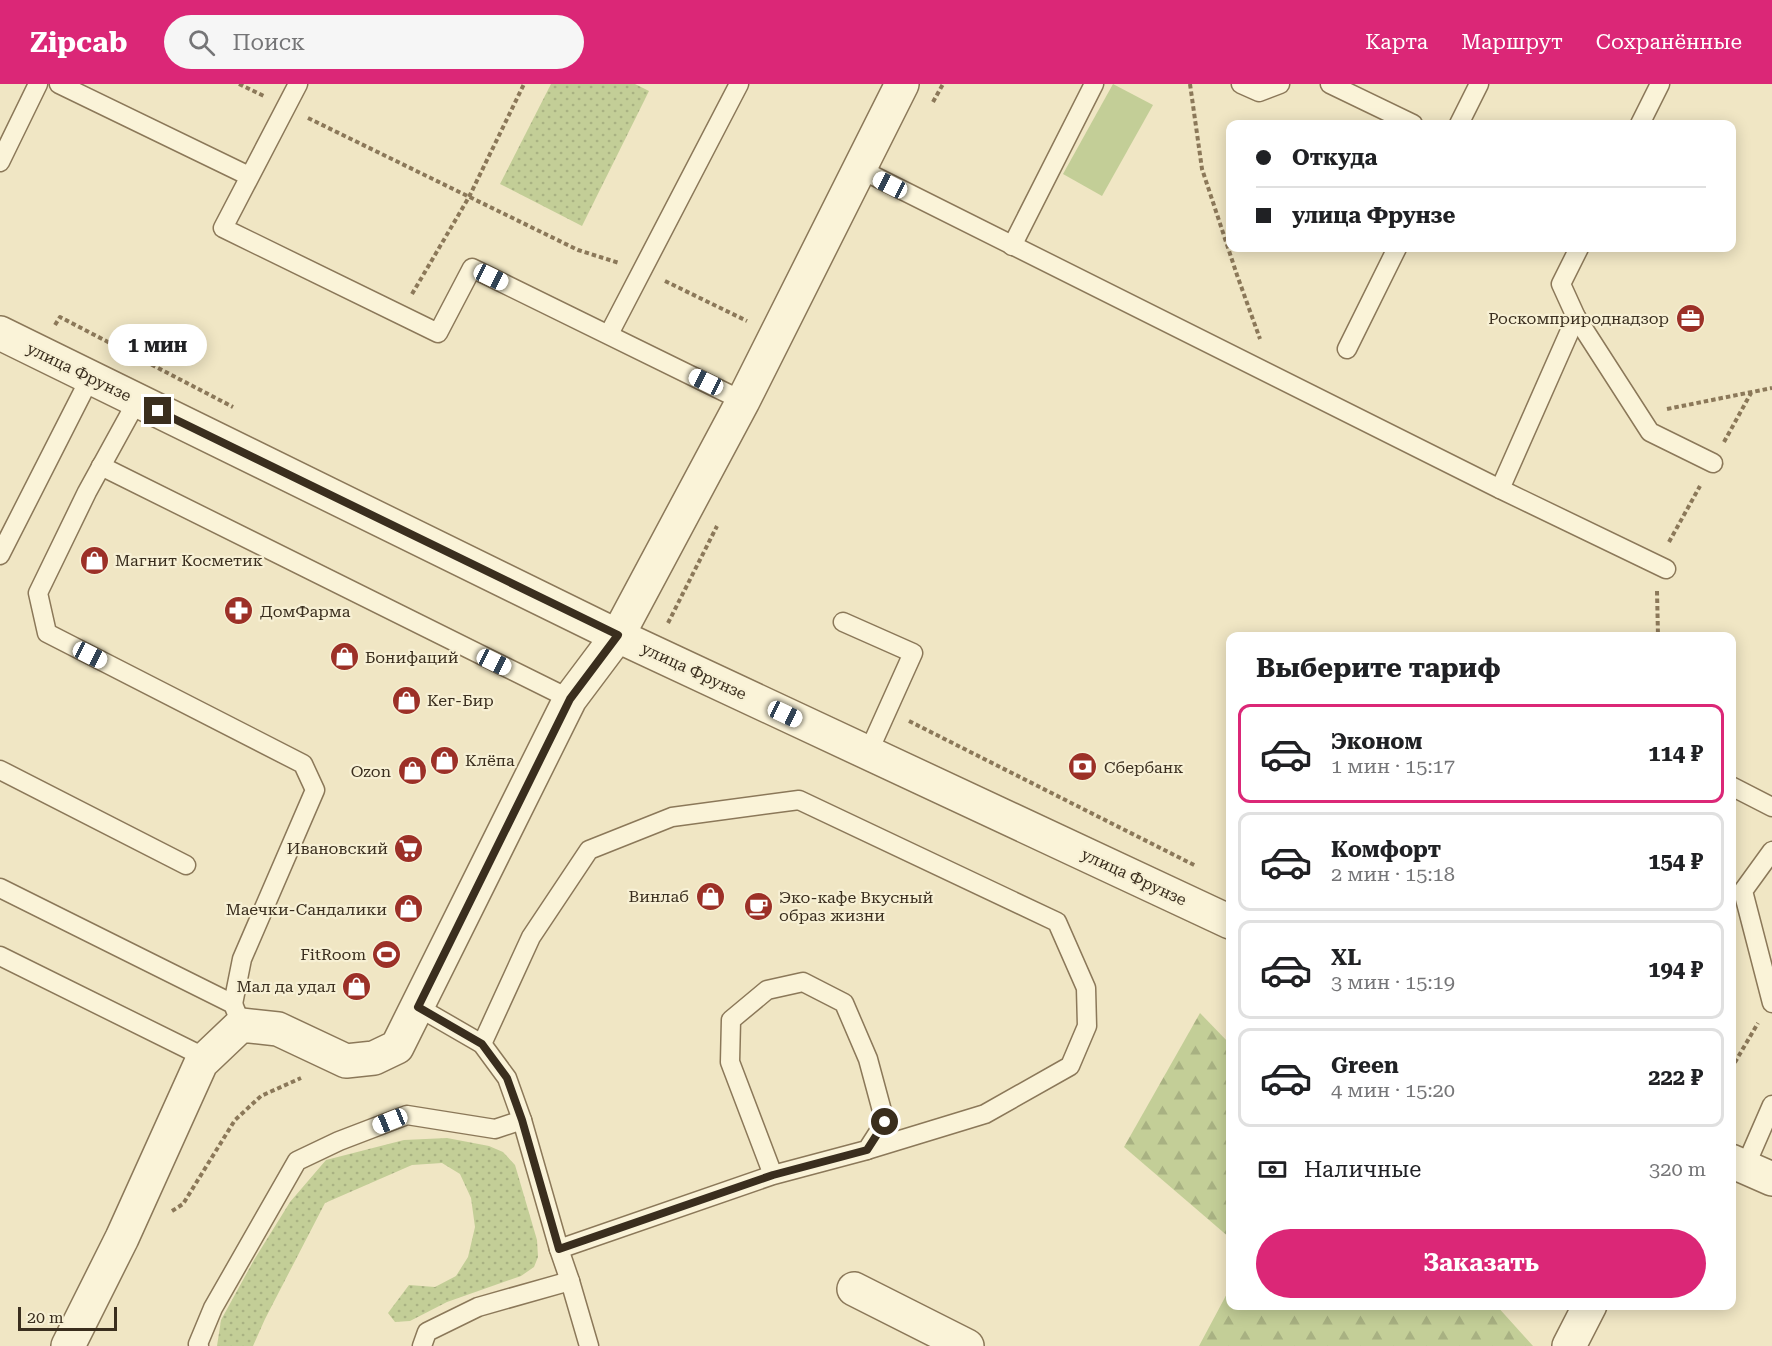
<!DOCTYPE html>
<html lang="ru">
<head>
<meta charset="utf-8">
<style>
	body { margin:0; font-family:"Roboto Serif",serif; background:#f6f6f6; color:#202124; height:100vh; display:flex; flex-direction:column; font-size:22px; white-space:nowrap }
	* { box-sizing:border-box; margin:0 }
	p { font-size:20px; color:#757577 }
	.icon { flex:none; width:33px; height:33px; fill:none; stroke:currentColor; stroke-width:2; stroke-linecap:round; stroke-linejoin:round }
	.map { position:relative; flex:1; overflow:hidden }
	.panel { position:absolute; left:1226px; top:548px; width:510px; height:678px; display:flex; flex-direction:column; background:#fff; border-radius:12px; box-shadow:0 3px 15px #0003 }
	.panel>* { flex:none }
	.hud { position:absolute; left:1226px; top:36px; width:510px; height:132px; border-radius:12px; box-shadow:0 3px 15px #0003; display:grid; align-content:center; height:132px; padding:0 30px; background:#fff }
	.scale { position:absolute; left:18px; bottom:15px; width:99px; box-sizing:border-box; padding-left:6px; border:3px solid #3a2e1e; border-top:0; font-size:16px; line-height:21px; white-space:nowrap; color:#3a2e1e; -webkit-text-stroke:4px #f7f0d4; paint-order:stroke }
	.end { position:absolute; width:27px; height:27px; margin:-14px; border:8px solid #3a2e1e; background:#fff; box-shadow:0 0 0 3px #fff }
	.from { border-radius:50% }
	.bubble { position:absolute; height:42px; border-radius:21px; background:#fff; box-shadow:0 3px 15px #0003; font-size:20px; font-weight:700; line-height:42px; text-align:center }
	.car { position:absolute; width:18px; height:36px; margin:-18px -9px; border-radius:8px; box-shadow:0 0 4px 2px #0007; background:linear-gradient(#fff 24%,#345 0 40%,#fff 0 76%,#345 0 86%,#fff 0) }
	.hud b { display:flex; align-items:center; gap:21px; height:57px; font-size:22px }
	.hud b+b { border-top:2px solid #e0e0e0 }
	.hud i { width:15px; height:15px; background:#202124 }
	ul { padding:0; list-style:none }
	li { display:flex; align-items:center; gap:18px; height:99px; margin:0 12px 9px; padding:0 18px; border:3px solid #e0e0e0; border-radius:12px }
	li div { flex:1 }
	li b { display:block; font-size:22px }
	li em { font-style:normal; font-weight:700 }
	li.selected { border-color:#db2777 }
	li>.icon { width:54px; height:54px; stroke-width:1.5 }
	h2 { padding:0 30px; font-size:27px; line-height:72px }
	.pay { display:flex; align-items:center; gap:15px; height:66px; padding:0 30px; font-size:22px }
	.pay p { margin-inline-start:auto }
	.action { display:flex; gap:12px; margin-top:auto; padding:12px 30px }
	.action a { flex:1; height:69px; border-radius:36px; background:#db2777; color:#fff; font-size:24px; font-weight:700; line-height:69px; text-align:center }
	header { display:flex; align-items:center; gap:36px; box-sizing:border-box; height:84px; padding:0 30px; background:#db2777; color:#fff }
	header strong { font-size:28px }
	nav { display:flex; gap:33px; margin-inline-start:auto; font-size:21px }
	.search { width:420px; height:54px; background:#f6f6f6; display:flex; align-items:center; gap:15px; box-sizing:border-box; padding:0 21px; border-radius:33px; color:#757577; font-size:22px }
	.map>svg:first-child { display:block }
	.green { fill:url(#green-dots) }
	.forest { fill:url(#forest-firs) }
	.pitch { fill:#c3ce97 }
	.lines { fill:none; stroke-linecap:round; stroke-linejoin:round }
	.service-casing { stroke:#8b7859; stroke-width:21 }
	.minor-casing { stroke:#8b7859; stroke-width:36 }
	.path { stroke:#8b7859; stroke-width:4; stroke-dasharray:4.5 3; stroke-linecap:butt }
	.service { stroke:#faf3d8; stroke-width:18 }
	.minor { stroke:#faf3d8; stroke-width:33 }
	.route { stroke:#3a2e1e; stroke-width:8 }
	.labels { text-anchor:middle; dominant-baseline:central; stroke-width:4.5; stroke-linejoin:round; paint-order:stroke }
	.poi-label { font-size:16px; fill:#3a2e1e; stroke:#f7f0d4; text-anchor:end }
	.street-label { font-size:16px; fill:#3a2e1e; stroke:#f7f0d4 }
</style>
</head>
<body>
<header>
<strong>Zipcab</strong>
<div class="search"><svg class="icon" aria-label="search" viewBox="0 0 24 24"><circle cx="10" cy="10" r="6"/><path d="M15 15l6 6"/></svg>Поиск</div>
<nav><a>Карта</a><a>Маршрут</a><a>Сохранённые</a></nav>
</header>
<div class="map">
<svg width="1772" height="1262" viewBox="0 0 1772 1262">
	<defs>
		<pattern id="green-dots" width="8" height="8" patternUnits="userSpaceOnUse" patternTransform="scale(1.5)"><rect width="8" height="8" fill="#c3ce97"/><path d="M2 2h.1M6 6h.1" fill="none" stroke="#a8b182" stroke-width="1.8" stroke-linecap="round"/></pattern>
		<pattern id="forest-firs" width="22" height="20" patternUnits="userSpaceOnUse" patternTransform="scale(1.5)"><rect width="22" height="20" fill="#c3ce97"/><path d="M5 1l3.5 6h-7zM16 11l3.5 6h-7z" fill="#a8b182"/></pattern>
	</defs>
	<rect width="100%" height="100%" fill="#f0e6c4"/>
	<!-- green -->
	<g class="green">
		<path d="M551 0H635L649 7 582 142 500 100Z"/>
		<path d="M447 1054 489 1062 503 1068 515 1081 537 1156 538 1173 534 1183 521 1192 447 1218 410 1237 395 1238 388 1229 409 1201 435 1203 456 1192 468 1173 475 1143 471 1114 460 1090 442 1079 412 1081 325 1119 265 1235 253 1262H217L221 1236 254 1176 290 1118 326 1076 404 1056Z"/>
	</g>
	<!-- forest -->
	<g class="forest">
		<path d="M1200 929 1230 960V1154L1124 1063Z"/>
		<path d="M1230 1204V1221H1496L1533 1262H1199Z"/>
	</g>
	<!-- pitch -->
	<path class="pitch" d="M1113 0 1153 21 1102 112 1063 90Z"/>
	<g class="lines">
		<defs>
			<g id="service">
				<path d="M59 0 249 92"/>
				<path d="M298 0 223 144 438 249 472 184 743 317"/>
				<path d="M1241 0 1259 8 1280 0"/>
				<path d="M1330 0 1413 40"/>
				<path d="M1459 40 1479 0"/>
				<path d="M1640 40 1660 0"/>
				<path d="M0 78 38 0"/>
				<path d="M860 85 1500 405 1666 485"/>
				<path d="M1012 162 1094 0"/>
				<path d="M1576 233 1650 348 1713 379"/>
				<path d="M609 250 739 0"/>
				<path d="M1347 265 1397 164"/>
				<path d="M137 317 87 408 38 509 47 549 303 680 315 706 242 875 233 920"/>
				<path d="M101 382 570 615"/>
				<path d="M1500 405 1576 233 1561 200 1579 164"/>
				<path d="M0 471 90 294"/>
				<path d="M843 538 913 569 868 669"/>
				<path d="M0 686 186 781"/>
				<path d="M1731 702 1772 723"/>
				<path d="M1772 767 1743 807 1772 919"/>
				<path d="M0 804 233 920 237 930"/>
				<path d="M0 872 206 974"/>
				<path d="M418 923 482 960 507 994 522 1036 559 1165 570 1197 589 1262"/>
				<path d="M482 960 531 853 589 766 672 733 799 716 1057 838 1086 904 1087 942 1070 982 985 1030 867 1066"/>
				<path d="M1745 1083 1772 1021"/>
				<path d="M559 1165 773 1091 867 1066 885 1038 868 975 844 919 803 898 767 906 731 936 730 978 773 1091"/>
				<path d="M199 1262 198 1260 213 1224 297 1077 339 1057 407 1031 495 1045 522 1036"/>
				<path d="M422 1262 427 1248 478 1223 570 1197"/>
			</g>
			<g id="minor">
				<path d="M0 249 601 544 1230 838"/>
				<path d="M1731 1077 1772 1095"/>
				<path d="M854 1205 967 1262"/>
				<path d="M68 1262 122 1154 201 979 241 941 278 945 346 977 374 974 397 963 570 615 618 551 743 317 902 0"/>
				<path d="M1569 1262 1590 1221"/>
			</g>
		</defs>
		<!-- service casing -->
		<use href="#service" class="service-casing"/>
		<!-- minor casing -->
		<use href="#minor" class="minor-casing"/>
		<!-- path -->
		<g class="path">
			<path d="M239 0 264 12"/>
			<path d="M1190 0 1202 85 1237 191 1260 255"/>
			<path d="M933 18 943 0"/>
			<path d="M308 34 578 166 619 179"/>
			<path d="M665 197 747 237"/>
			<path d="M412 210 469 113 524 0"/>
			<path d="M55 241 60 233 233 323"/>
			<path d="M1667 325 1772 304"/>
			<path d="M1724 358 1751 309"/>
			<path d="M1669 458 1700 402"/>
			<path d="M1657 507 1658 552"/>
			<path d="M668 539 717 442"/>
			<path d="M909 637 1196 782"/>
			<path d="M1731 985 1758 939"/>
			<path d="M172 1127 183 1120 235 1036 261 1012 301 994"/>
		</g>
		<!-- service -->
		<use href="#service" class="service"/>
		<!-- minor -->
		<use href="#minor" class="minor"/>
	</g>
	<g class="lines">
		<!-- route -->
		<path class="route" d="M158 327 618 551 570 615 418 923 482 960 507 994 522 1036 559 1165 773 1091 867 1066 885 1038"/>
	</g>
	<!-- icons -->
	<defs>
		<symbol id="office-disc" viewBox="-11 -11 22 22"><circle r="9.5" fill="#9c3027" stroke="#f7f0d4"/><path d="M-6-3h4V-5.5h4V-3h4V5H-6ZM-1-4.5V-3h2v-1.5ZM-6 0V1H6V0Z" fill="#fff"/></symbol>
		<symbol id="shop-disc" viewBox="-11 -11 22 22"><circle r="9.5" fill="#9c3027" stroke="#f7f0d4"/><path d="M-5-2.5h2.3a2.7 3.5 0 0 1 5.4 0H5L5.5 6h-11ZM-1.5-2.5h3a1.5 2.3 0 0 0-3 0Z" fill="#fff"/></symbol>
		<symbol id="pharmacy-disc" viewBox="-11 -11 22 22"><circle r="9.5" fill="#9c3027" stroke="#f7f0d4"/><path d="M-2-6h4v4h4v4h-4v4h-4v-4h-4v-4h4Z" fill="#fff"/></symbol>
		<symbol id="bank-disc" viewBox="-11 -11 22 22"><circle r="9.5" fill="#9c3027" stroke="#f7f0d4"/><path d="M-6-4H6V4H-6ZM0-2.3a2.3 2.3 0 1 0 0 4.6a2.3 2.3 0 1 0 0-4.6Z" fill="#fff"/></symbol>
		<symbol id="supermarket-disc" viewBox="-11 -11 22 22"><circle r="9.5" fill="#9c3027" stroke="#f7f0d4"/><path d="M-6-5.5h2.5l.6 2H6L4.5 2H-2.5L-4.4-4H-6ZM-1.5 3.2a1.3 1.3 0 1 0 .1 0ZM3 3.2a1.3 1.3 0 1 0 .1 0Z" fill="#fff"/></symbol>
		<symbol id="cafe-disc" viewBox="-11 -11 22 22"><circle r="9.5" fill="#9c3027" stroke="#f7f0d4"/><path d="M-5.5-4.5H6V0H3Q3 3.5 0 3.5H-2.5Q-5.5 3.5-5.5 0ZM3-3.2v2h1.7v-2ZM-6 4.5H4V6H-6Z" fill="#fff"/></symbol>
		<symbol id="stadium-disc" viewBox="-11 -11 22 22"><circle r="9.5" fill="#9c3027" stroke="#f7f0d4"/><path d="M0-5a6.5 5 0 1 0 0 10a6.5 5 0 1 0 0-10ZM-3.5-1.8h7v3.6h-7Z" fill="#fff"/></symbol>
	</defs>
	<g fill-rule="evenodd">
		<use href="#office-disc" x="1674" y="218" width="33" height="33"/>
		<use href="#shop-disc" x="78" y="460" width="33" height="33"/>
		<use href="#pharmacy-disc" x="222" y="510" width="33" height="33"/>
		<use href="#shop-disc" x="328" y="556" width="33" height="33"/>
		<use href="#shop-disc" x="390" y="600" width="33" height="33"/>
		<use href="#shop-disc" x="428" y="660" width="33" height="33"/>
		<use href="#bank-disc" x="1066" y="666" width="33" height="33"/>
		<use href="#shop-disc" x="396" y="670" width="33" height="33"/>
		<use href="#supermarket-disc" x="392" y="748" width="33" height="33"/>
		<use href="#shop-disc" x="694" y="796" width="33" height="33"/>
		<use href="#cafe-disc" x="742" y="806" width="33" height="33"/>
		<use href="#shop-disc" x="392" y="808" width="33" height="33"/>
		<use href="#stadium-disc" x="370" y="854" width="33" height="33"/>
		<use href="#shop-disc" x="340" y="886" width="33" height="33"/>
	</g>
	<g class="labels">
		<!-- poi labels -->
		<g class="poi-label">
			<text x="1669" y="234">Роскомприроднадзор</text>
			<text x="115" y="476" text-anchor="start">Магнит Косметик</text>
			<text x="260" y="527" text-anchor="start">ДомФарма</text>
			<text x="365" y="573" text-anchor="start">Бонифаций</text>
			<text x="427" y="616" text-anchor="start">Кег-Бир</text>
			<text x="465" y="676" text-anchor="start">Клёпа</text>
			<text x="1104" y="683" text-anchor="start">Сбербанк</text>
			<text x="391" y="687">Ozon</text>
			<text x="388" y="764">Ивановский</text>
			<text x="689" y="812">Винлаб</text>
			<text x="779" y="813" text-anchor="start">Эко-кафе Вкусный<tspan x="779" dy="18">образ жизни</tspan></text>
			<text x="387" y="825">Маечки-Сандалики</text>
			<text x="366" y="870">FitRoom</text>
			<text x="336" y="902">Мал да удал</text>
		</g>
		<!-- street labels -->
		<g class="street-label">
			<text transform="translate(79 288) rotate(26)">улица Фрунзе</text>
			<text transform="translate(694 587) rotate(25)">улица Фрунзе</text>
			<text transform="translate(1134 793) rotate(25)">улица Фрунзе</text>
		</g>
	</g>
</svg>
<div class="scale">20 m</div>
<i class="end from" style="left:885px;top:1038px"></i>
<i class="end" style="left:158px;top:327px"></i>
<div class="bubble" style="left:108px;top:240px;width:99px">1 мин</div>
<i class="car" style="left:890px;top:101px;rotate:297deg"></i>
<i class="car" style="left:491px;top:193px;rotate:116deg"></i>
<i class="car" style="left:706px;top:298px;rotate:296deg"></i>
<i class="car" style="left:90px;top:571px;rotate:117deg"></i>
<i class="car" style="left:494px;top:578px;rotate:116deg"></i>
<i class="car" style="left:785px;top:630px;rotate:115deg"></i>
<i class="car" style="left:390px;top:1037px;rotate:248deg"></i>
<div class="hud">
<b><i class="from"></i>Откуда</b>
<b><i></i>улица Фрунзе</b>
</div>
<section class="panel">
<h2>Выберите тариф</h2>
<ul>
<li class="selected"><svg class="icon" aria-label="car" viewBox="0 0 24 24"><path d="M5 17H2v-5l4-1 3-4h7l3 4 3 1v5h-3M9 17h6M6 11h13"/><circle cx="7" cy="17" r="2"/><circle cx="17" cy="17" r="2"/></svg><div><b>Эконом</b><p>1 мин · 15:17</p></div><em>114 ₽</em></li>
<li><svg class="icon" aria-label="car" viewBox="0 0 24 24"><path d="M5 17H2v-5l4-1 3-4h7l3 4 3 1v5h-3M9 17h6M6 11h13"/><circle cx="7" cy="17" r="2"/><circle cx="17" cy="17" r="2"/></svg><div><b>Комфорт</b><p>2 мин · 15:18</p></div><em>154 ₽</em></li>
<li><svg class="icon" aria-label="car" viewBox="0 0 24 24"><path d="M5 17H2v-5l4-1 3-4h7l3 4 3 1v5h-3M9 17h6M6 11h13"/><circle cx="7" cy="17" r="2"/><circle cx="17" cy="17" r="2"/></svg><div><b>XL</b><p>3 мин · 15:19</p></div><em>194 ₽</em></li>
<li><svg class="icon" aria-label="car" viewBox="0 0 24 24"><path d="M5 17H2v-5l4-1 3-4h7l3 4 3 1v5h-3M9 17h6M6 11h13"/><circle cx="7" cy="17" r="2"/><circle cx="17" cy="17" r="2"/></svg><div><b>Green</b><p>4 мин · 15:20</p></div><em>222 ₽</em></li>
</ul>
<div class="pay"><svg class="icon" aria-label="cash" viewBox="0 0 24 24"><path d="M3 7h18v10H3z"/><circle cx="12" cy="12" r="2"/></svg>Наличные<p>320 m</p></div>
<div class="action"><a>Заказать</a></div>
</section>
</div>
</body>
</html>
